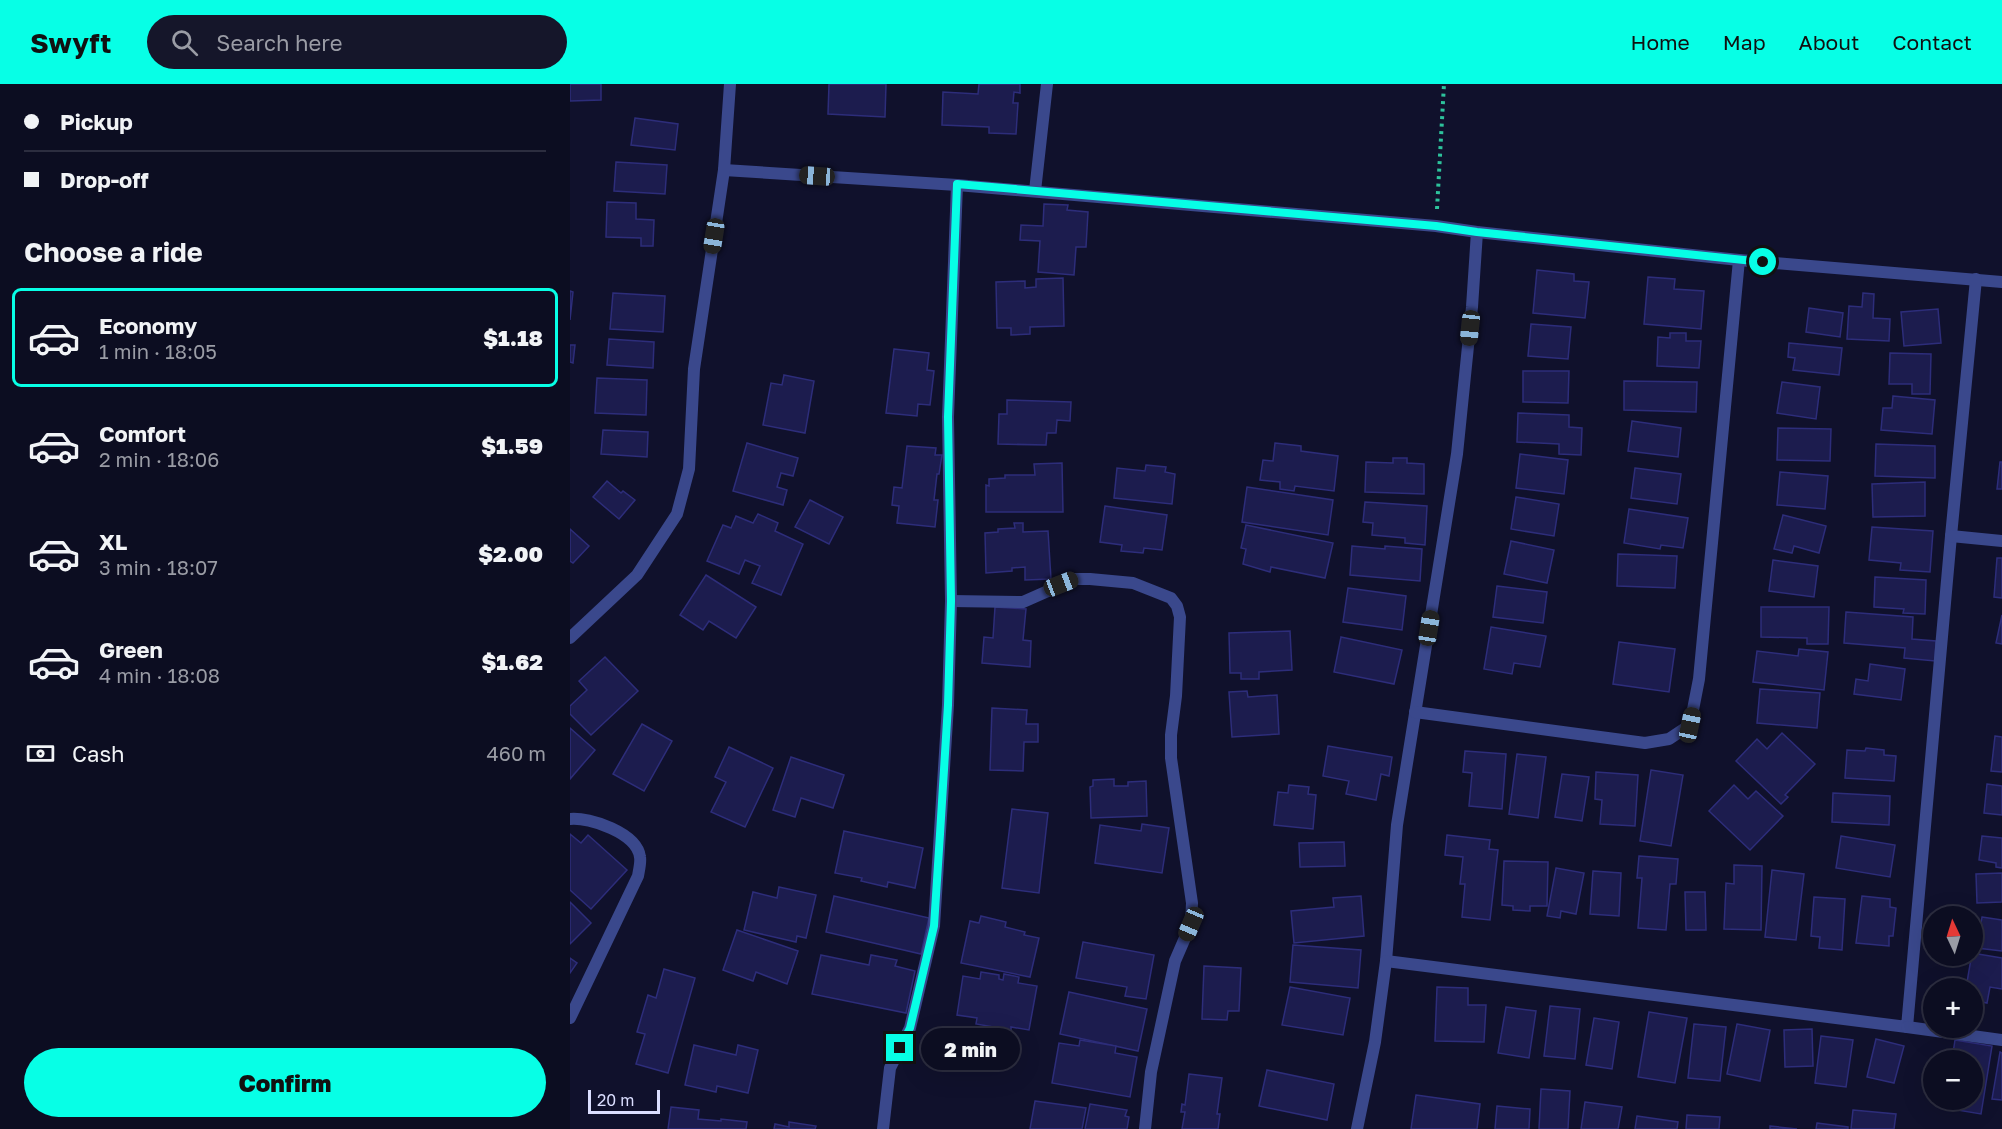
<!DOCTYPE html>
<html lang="en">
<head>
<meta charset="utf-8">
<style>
	body { margin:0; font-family:"Golos Text",sans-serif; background:#15162a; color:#f1f3f6; height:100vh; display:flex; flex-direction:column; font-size:22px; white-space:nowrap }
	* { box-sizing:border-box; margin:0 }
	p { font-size:20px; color:#9a9ca5 }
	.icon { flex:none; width:33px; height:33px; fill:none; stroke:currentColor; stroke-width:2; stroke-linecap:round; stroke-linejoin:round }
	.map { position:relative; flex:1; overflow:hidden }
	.panel { display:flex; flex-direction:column; background:#0c0d21; width:570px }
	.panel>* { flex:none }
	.banner { display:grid; align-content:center; height:132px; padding:0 24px; background:#0c0d21 }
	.needle { width:39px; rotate:356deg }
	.controls { position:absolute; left:1353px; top:822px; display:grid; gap:12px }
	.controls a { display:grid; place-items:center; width:60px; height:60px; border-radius:50%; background:#0c0d21; box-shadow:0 6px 24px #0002,0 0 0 2px #2c2d3f; font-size:30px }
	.scale { position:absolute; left:18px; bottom:15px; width:72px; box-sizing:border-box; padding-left:6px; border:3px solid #dbdeff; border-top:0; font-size:16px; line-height:21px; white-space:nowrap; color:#dbdeff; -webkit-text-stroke:4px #10112c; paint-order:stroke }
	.end { position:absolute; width:27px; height:27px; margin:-14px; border:8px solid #07ffe6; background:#111; box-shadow:0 0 0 3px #111 }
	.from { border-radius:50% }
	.bubble { position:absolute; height:42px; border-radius:21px; background:#0c0d21; box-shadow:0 6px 24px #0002,0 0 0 2px #2c2d3f; font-size:20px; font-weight:800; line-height:42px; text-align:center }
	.car { position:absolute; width:18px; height:36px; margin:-18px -9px; border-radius:8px; box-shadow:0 0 4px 2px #0007; background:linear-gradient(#222 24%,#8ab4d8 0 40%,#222 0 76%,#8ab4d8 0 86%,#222 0) }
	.banner b { display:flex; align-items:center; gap:21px; height:57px; font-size:22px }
	.banner b+b { border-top:2px solid #2c2d3f }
	.banner i { width:15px; height:15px; background:#f1f3f6 }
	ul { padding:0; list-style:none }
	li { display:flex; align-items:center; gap:18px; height:99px; margin:0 12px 9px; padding:0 12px; border:3px solid transparent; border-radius:9px }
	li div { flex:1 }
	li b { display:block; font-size:22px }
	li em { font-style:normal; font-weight:800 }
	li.current { border-color:#07ffe6 }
	li>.icon { width:54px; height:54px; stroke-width:1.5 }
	h2 { padding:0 24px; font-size:27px; line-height:72px }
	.pay { display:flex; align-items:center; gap:15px; height:66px; padding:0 24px; font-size:22px }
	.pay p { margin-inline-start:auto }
	.cta { display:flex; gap:12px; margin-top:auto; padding:12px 24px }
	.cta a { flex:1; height:69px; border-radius:36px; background:#07ffe6; color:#111; font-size:24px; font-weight:800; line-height:69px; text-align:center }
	header { display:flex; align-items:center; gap:36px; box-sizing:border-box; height:84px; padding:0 30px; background:#07ffe6; color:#111 }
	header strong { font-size:28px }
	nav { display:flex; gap:33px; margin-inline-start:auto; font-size:21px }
	.search { width:420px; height:54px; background:#15162a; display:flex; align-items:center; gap:15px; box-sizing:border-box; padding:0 21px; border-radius:33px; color:#9a9ca5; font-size:22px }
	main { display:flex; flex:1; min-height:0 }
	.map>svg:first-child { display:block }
	.building { fill:#1c1c4e; stroke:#2d2d7a; stroke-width:1.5 }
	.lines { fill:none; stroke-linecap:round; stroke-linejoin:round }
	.path { stroke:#2dc29b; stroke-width:4; stroke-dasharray:3 4.5; stroke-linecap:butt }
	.minor { stroke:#3a488c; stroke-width:12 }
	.route { stroke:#07ffe6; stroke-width:8 }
</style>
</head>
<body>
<header>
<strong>Swyft</strong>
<div class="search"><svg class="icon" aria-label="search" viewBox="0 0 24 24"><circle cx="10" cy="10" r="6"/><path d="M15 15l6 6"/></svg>Search here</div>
<nav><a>Home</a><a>Map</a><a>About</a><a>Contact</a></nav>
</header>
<main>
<section class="panel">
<div class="banner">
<b><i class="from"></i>Pickup</b>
<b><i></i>Drop-off</b>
</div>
<h2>Choose a ride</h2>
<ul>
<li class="current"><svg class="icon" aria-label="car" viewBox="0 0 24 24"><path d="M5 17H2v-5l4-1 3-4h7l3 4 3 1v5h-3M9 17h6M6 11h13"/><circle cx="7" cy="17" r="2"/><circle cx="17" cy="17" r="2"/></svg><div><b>Economy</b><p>1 min · 18:05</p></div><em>$1.18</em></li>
<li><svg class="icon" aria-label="car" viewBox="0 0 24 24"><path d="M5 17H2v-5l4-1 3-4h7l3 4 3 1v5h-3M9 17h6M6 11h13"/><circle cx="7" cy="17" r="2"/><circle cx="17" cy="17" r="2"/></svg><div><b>Comfort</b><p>2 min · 18:06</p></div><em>$1.59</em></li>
<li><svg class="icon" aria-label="car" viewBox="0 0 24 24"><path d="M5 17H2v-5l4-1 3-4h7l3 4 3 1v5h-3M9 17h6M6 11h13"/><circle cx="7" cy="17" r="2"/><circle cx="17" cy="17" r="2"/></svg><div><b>XL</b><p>3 min · 18:07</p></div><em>$2.00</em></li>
<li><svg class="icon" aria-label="car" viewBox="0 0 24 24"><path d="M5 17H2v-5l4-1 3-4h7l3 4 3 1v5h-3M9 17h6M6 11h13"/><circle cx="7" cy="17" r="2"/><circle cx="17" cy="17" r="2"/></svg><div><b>Green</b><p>4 min · 18:08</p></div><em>$1.62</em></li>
</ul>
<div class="pay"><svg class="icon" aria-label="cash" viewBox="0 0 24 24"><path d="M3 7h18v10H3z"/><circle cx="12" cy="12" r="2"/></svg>Cash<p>460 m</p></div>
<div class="cta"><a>Confirm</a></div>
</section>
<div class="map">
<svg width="1432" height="1045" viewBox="0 0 1432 1045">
	<rect width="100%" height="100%" fill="#10112c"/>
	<!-- building -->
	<g class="building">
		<path d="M0 0H31V16L0 17Z"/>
		<path d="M259 0H316L315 33 258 30Z"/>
		<path d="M409 0H450V9L444 8 443 19H448L446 50 419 49V43L372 41 373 8 408 10Z"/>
		<path d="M65 34 108 40 105 66 61 61Z"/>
		<path d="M46 78 97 81 95 110 44 107Z"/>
		<path d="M37 118 66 119V135L84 136 83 162H71V154L36 153Z"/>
		<path d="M474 120 498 121 497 126 518 128 516 163H506L504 191 468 188 470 157 450 156 451 141 473 142Z"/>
		<path d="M967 186 1004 190V197L1019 198 1015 234 963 229Z"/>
		<path d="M1078 193 1105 195 1104 205 1134 207 1131 245 1074 240Z"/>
		<path d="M493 194 494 242 460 243V250L441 251V244H427L426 198 455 197V204L466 203V195Z"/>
		<path d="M0 207 3 208 0 236Z"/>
		<path d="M43 209 95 212 93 248 40 245Z"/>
		<path d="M1293 209 1304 210 1303 234 1320 235 1319 257 1277 255 1279 222 1292 223Z"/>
		<path d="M1239 224 1273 229 1270 253 1236 248Z"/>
		<path d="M1368 225 1371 259 1334 262 1331 228Z"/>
		<path d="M961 240 1001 243 998 275 958 272Z"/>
		<path d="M1100 249H1116V257H1131L1129 284 1087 282 1088 253 1100 254Z"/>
		<path d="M39 255 84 258 83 284 37 281Z"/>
		<path d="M1219 259 1272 264 1269 291 1223 286 1225 274 1218 273Z"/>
		<path d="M0 261H5L3 279 0 278Z"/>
		<path d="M324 265 359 269 357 286 364 287 360 321 348 320 347 332 316 329Z"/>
		<path d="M1320 269 1361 270 1360 310H1342V300H1319Z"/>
		<path d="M953 287H999L998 319 953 318Z"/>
		<path d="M214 291 244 297 235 349 193 341 201 299 212 301Z"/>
		<path d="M27 294 77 296 76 331 25 329Z"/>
		<path d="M1054 297 1127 298 1126 328 1054 326Z"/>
		<path d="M1212 298 1250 303 1246 335 1207 329Z"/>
		<path d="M1323 312 1365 316 1362 350 1311 346 1313 324H1322Z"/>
		<path d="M437 316 501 318 500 337 487 336 486 349H477L476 361 428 360 429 330H437Z"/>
		<path d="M948 329 999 331V343L1012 344 1011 371 989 370V360L947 358Z"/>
		<path d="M1062 337 1111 344 1108 373 1058 367Z"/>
		<path d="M1208 344 1261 345 1260 377 1207 376Z"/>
		<path d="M33 346 78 348 77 373 31 370Z"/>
		<path d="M177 359 228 374 223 392 211 389 207 403 217 406 213 421 163 407Z"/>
		<path d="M705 359 731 362V367L768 372 764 407 725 402 724 407 710 405V398L690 396 693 376 703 377Z"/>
		<path d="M1306 360 1365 362V394L1305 392Z"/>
		<path d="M337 362 366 364 365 371H372L369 390H367L364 416H368L365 443 327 439 329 422 322 421 324 403 332 404Z"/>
		<path d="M950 370 998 376 994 410 946 404Z"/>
		<path d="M823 374H837V379L854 380V410L795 408 796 378 823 379Z"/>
		<path d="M1430 378H1432V405H1427Z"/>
		<path d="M492 379 493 428H416V401L419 402V395L435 394V391H465L464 380Z"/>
		<path d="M576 381 596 383 595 388 605 390 602 420 544 414 547 384 575 387Z"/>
		<path d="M1065 384 1111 390 1107 420 1061 414Z"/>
		<path d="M1210 388 1258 392 1255 425 1207 421Z"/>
		<path d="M37 397 51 409 53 407 65 416 49 435 23 413Z"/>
		<path d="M1355 398V432L1303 433 1302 400Z"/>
		<path d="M677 403 763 416 758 451 672 438Z"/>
		<path d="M946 413 989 420 984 452 941 445Z"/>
		<path d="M240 416 273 433 259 460 225 443Z"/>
		<path d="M795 418 857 422 855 461 835 459V454L802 451 803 439 793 438Z"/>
		<path d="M535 422 597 431 592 466 574 464 573 469 551 467 552 461 530 458Z"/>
		<path d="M1059 425 1118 434 1113 464 1091 461 1090 465 1054 459Z"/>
		<path d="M188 430 208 439 205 447 233 460 211 511 182 499 190 482 175 476 169 490 137 477 153 441 161 444 166 432 183 439Z"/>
		<path d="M1213 431 1256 442 1249 469 1224 462 1222 469 1204 465Z"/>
		<path d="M444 439H453V448L478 447 481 495 455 496V483L442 484V487L416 489 415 449 428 448V445L445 444Z"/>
		<path d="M676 441 763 459 755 494 701 483 700 488 673 480 676 465 671 464Z"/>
		<path d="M1302 443 1363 447 1360 488 1330 486 1331 479 1299 476Z"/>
		<path d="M0 445 19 462 3 479 0 477Z"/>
		<path d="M941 457 984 466 977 499 934 490Z"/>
		<path d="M782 462 815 465V462L852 465 850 497 780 491Z"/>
		<path d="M1048 470 1107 472 1105 504 1047 502Z"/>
		<path d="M1427 474H1432V514L1424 513Z"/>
		<path d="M1203 476 1248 482 1244 513 1199 507Z"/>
		<path d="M136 491 186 523 166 554 139 537 133 546 110 531Z"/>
		<path d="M1305 493 1356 496 1355 530 1333 529 1334 525 1304 523Z"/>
		<path d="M927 502 977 508 973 539 923 533Z"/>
		<path d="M778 504 836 512 832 546 773 538Z"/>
		<path d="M425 523 456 525 453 556 461 557 460 583 412 579 414 553 423 554Z"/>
		<path d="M1191 523H1259L1258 560H1237V554L1191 553Z"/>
		<path d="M1276 528 1343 533 1342 555 1366 557 1365 577 1334 574 1335 564 1274 559Z"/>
		<path d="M1432 531V560L1426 559Z"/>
		<path d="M921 543 976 552 970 583 944 579 942 590 914 585Z"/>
		<path d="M720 547 722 586 689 588V595H671V589H660L659 549Z"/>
		<path d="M771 553 832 566 824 600 764 588Z"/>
		<path d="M1049 558 1105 565 1099 608 1043 600Z"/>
		<path d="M1229 565 1258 568 1254 606 1183 598 1187 567 1228 572Z"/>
		<path d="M35 573 68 607 21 651 0 630V622L17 606 9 597Z"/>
		<path d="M1300 580 1335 585 1331 616 1284 610 1286 595 1298 597Z"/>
		<path d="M1190 605 1250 609 1247 644 1187 639Z"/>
		<path d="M677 607 678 613 707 611 709 650 662 653 659 608Z"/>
		<path d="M422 624 457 626 456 640H468V658H454L453 687 420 686Z"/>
		<path d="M72 640 102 657 74 707 43 690Z"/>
		<path d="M0 644 25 666 0 695Z"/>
		<path d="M1212 649 1245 680 1215 711 1218 713 1211 720 1166 677 1187 655 1197 665Z"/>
		<path d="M1425 652 1432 653V688L1421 687Z"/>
		<path d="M758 662 822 673 819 692 811 690 806 716 776 710 779 697 753 692Z"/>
		<path d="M159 663 203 684 175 743 141 728 156 698 145 693Z"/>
		<path d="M1296 664 1314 666V671L1326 672 1324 697 1275 694 1277 666 1295 667Z"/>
		<path d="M895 667 936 670 932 725 899 722 902 689 893 688Z"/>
		<path d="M947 670 976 673 968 734 939 730Z"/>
		<path d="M221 673 274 691 263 724 231 714 225 733 203 726Z"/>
		<path d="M1081 686 1113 691 1101 762 1070 757Z"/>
		<path d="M1026 688 1068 691 1065 742 1030 740 1032 716 1025 715Z"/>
		<path d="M992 690 1019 693 1012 737 985 733Z"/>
		<path d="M544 695V702H558V698L576 697 577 732 521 734 520 703 523 702V696Z"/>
		<path d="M1417 700 1432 702V731L1414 729Z"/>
		<path d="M719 701 739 703 738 710 746 711 743 745 704 741 708 708 718 709Z"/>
		<path d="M1164 701 1178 715 1186 707 1213 732 1180 766 1139 727Z"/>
		<path d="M1263 709 1320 712 1319 741 1262 738Z"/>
		<path d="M442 725 478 729 469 809 432 804Z"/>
		<path d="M572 740 599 744 592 789 525 779 530 741 571 747Z"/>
		<path d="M274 747 353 764 345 804 318 798 317 803 291 797 292 794 265 789Z"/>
		<path d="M0 750 11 759 18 751 57 786 21 825 0 806Z"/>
		<path d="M877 751 920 756 919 765 928 766 920 836 892 833 895 800H890L893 773 875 771Z"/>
		<path d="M1271 752 1325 761 1320 793 1266 784Z"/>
		<path d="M1412 752 1432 754V784L1426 783V779L1409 776Z"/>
		<path d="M774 758 775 782 730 783 729 759Z"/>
		<path d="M1069 772 1108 775 1106 800H1100L1096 846 1068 844 1072 794H1067Z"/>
		<path d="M934 777 978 778 977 822H960V827L943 826V822L932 821Z"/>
		<path d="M1164 781 1192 782 1191 846 1154 845 1156 799 1164 800Z"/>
		<path d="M986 784 1014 789 1006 830 991 827 990 834 977 832Z"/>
		<path d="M1202 786 1234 790 1226 856 1195 853Z"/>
		<path d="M1023 787 1051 789 1049 832 1020 830Z"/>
		<path d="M1432 789V818L1407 819 1406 790Z"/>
		<path d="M209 803 246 811 236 854 227 852 226 858 174 846 183 808 207 814Z"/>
		<path d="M1115 808H1135L1136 846H1116Z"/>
		<path d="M264 812 359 834 351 870 256 848Z"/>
		<path d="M791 812 794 852 724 859 721 827 764 823 763 814Z"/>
		<path d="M1292 812 1320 815V823L1326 824 1323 852H1319V862L1286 859Z"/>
		<path d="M1244 813 1275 815 1272 866 1249 864 1250 853 1241 852Z"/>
		<path d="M0 818 21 839 0 860Z"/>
		<path d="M411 832 436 838 435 843 455 848 454 851 469 854 460 893 391 879 400 837 409 839Z"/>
		<path d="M1412 833 1432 836V867L1407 864Z"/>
		<path d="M167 846 228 867 217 900 186 888 183 897 153 886Z"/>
		<path d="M513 858 584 871 576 915 555 912 557 903 506 894Z"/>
		<path d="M723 861 791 866 788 904 720 898Z"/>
		<path d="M1402 869 1432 874V905L1420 903 1417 919 1402 916V904H1396Z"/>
		<path d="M251 871 299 881 301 871 327 876 325 882 345 887 336 929 242 910Z"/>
		<path d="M0 874 7 879 0 889Z"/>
		<path d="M634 882 671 884 669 927H658L657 936 632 935Z"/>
		<path d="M94 885 125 894 98 989 66 980 75 950 67 948 78 911 86 914Z"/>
		<path d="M411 888 429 891V895L433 896 434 890 449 893 448 899 467 902 459 946 441 943V946L406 940 407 934 387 931 393 892 410 895Z"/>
		<path d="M720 903 780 914 773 951 712 941Z"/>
		<path d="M867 903 898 904V921H916L914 958 865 957Z"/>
		<path d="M499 908 577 925 568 967 490 950Z"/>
		<path d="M980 922 1010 925 1005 975 974 972Z"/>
		<path d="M936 923 966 927 959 974 928 969Z"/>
		<path d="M1079 928 1117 934 1105 999 1068 993Z"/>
		<path d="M1024 934 1049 938 1042 985 1016 981Z"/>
		<path d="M1124 940 1156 943 1150 997 1118 994Z"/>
		<path d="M1167 940 1200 946 1190 997 1157 990Z"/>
		<path d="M1242 945 1243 982 1215 983 1214 946Z"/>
		<path d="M1251 952 1283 956 1276 1003 1245 999Z"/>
		<path d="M1306 955 1334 962 1324 999 1297 993Z"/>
		<path d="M510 956 546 962 545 969 567 973 560 1013 482 999 489 959 509 962Z"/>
		<path d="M1385 956 1422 962 1411 1030 1375 1024 1376 1016H1402V976H1382Z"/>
		<path d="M124 961 166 971 168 961 188 966 178 1009 147 1002 146 1008 115 1001Z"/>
		<path d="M1430 968 1432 969V1016L1422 1015Z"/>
		<path d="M697 986 764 1000 757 1036 689 1022Z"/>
		<path d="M619 990 652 994 647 1030H650L648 1045H612L615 1028H611L612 1020 615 1021Z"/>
		<path d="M971 1005 1000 1007 998 1045H969Z"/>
		<path d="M846 1011 910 1020 907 1045H841Z"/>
		<path d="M465 1017 516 1024 512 1045H460Z"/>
		<path d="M1015 1018 1052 1023 1048 1045H1011Z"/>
		<path d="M520 1020 557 1026 555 1032 559 1033 557 1045H515Z"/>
		<path d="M927 1022 960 1025 959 1045H925Z"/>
		<path d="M101 1023 129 1026 128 1035 151 1037V1035L177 1038 176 1045H98Z"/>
		<path d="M1283 1026 1326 1030 1324 1045H1281Z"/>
		<path d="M1117 1031 1150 1033 1149 1045H1116Z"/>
		<path d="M1067 1032 1108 1038 1107 1045H1065Z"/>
		<path d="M219 1038 246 1042 245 1045H204L205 1040 219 1043Z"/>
		<path d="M1247 1039 1278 1043V1045H1246Z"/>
		<path d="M1200 1042 1227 1045H1200Z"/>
	</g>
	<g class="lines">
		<!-- path -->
		<path class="path" d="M867 125 874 0"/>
		<!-- minor -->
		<g class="minor">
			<path d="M154 86 387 101 866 142 907 148 1169 176 1432 198"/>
			<path d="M465 107 477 0"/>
			<path d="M907 148 902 223 887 370 827 741 816 877 1337 943 1381 452 1406 195"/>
			<path d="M1381 452 1432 457"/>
			<path d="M381 517 453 518 505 495H520L563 499 601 514 607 522 610 533 606 612 601 651V674L622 819 621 840 605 877 581 988 575 1045"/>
			<path d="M0 554 67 491 107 430 119 385 124 285 154 86 160 0"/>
			<path d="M845 628 1075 659 1099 655 1120 641 1129 595 1169 176"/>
			<path d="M0 735C20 733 67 749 70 773 71 778 69 786 68 792L0 934"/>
			<path d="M1337 943 1432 956"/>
			<path d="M313 1045 320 984 340 944 364 842 378 621 381 517 378 333 387 101"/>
			<path d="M787 1045 805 958 816 877"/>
		</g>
	</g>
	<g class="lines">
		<!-- route -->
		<path class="route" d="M330 964 340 944 364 842 370 750 378 621 381 517 378 333 387 100 866 142 907 148 1193 178"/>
	</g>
</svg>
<div class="controls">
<a><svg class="needle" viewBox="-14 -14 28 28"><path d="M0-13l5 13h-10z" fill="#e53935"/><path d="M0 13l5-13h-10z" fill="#9a9ca5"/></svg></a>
<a>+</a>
<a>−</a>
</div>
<div class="scale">20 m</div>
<i class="end from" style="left:1193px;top:178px"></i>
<i class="end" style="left:330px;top:964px"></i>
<div class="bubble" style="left:351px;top:944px;width:99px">2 min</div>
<i class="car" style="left:247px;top:92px;rotate:274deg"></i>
<i class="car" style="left:144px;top:152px;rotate:189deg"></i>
<i class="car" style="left:900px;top:244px;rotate:186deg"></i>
<i class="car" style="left:491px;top:500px;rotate:69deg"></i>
<i class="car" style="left:859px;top:544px;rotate:9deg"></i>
<i class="car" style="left:1120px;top:641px;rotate:12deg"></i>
<i class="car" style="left:621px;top:840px;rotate:203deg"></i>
</div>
</main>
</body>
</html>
